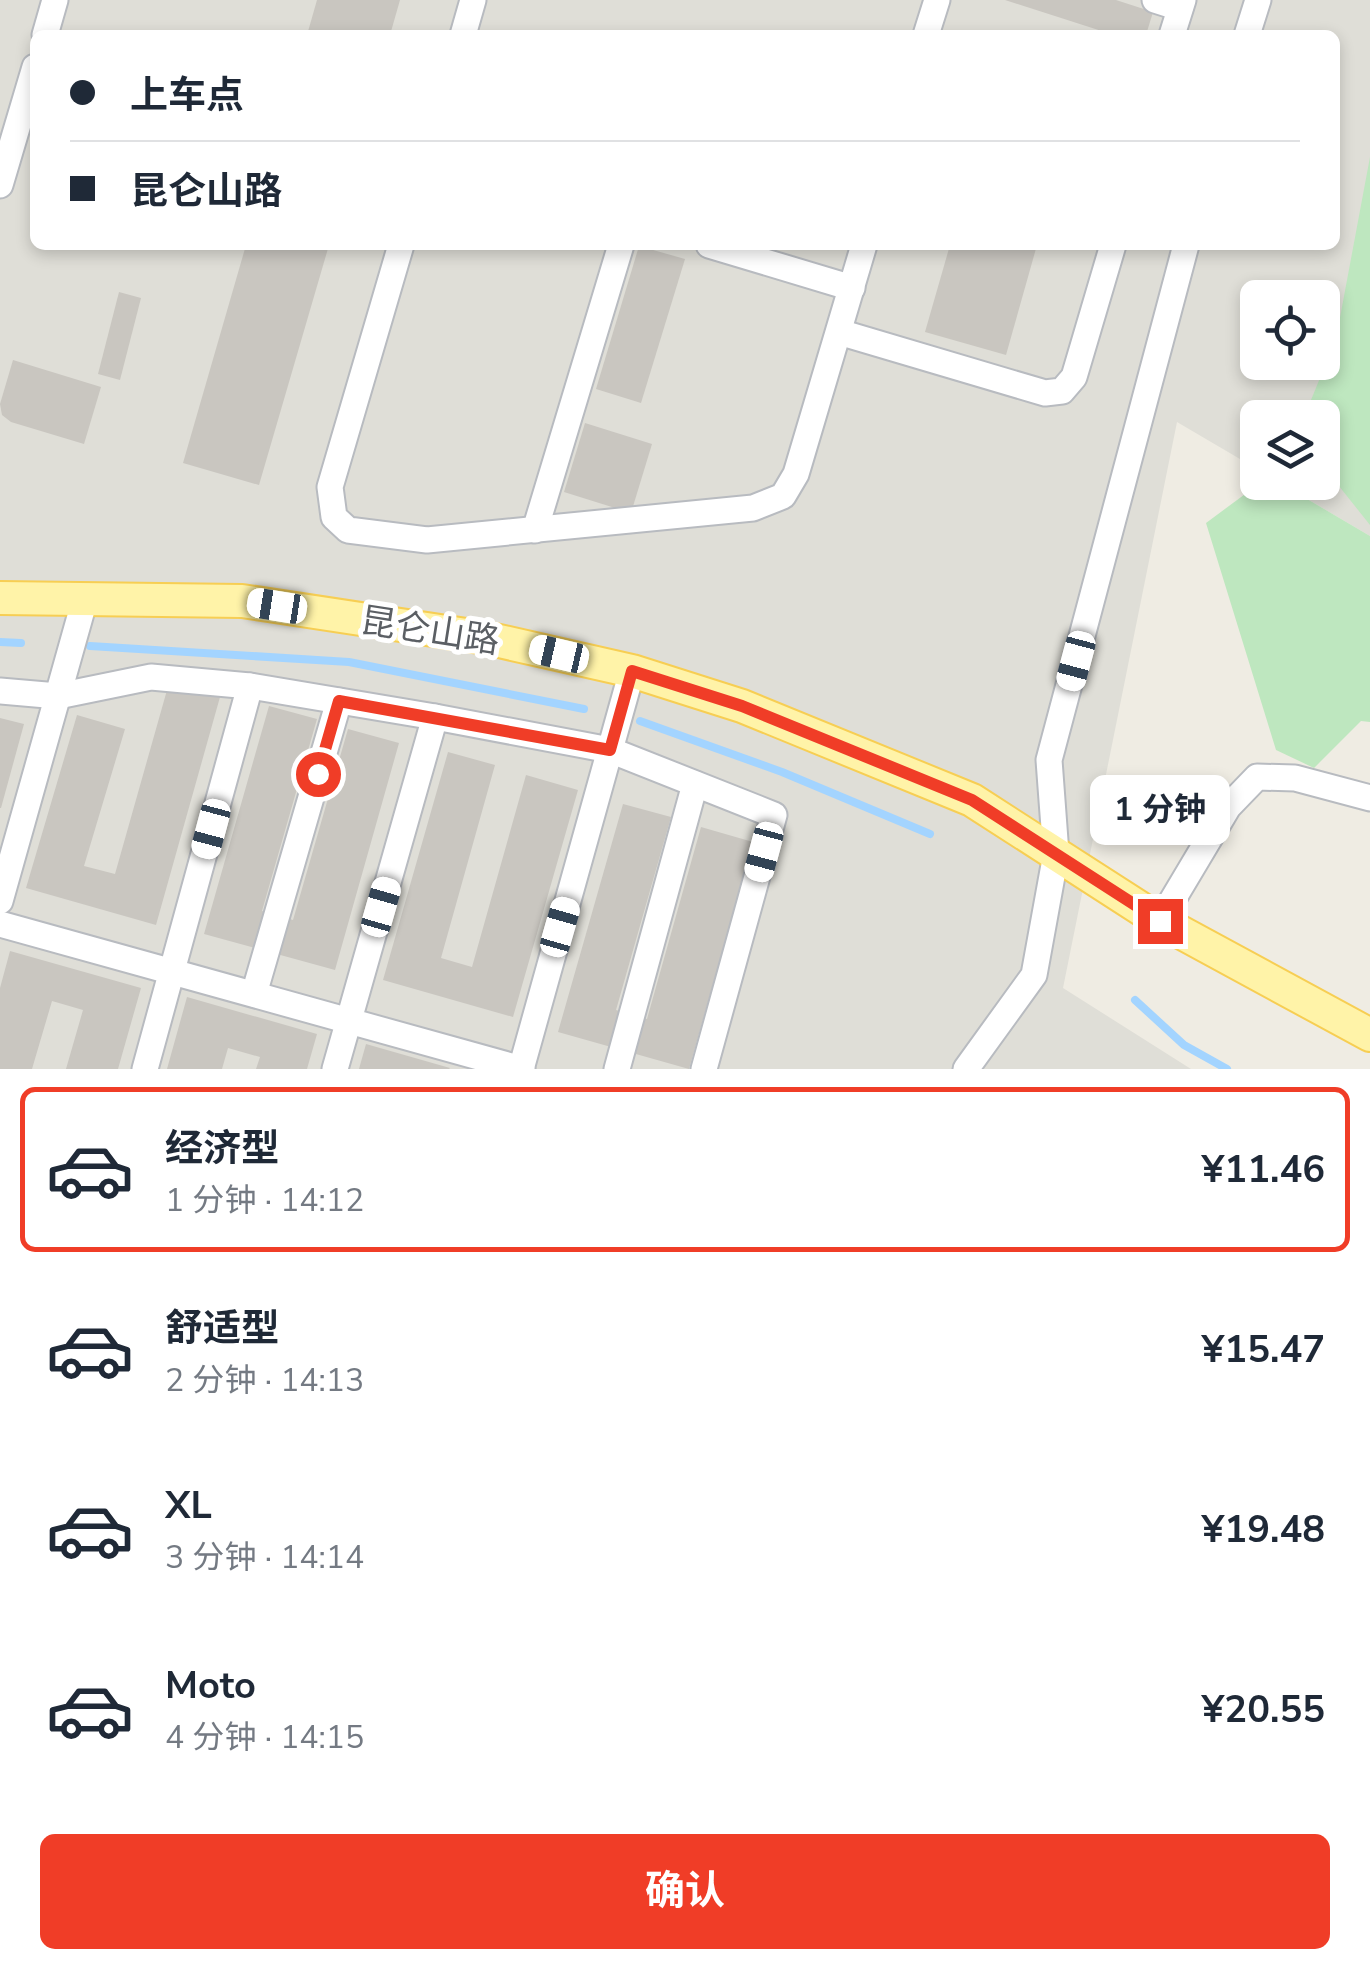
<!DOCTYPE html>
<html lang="zh">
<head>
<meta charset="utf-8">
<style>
	body { margin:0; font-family:"Nunito Sans","Noto Sans SC",sans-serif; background:#f6f6f7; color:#1f2937; height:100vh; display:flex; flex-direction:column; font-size:38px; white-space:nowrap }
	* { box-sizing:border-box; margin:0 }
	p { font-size:32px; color:#747a83 }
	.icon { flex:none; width:55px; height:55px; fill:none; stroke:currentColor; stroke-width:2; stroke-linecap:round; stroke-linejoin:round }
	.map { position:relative; height:1069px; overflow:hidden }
	.details { display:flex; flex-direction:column; background:#fff; flex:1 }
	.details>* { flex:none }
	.top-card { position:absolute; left:30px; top:30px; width:1310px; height:220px; border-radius:15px; box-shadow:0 5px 15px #0003; display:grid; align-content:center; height:220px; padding:0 40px; background:#fff }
	.controls { position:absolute; left:1240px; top:280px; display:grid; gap:20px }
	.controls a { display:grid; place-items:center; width:100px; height:100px; border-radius:15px; background:#fff; box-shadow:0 5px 15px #0003; font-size:50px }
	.end { position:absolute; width:45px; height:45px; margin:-22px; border:12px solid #f03d27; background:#fff; box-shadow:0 0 0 5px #fff }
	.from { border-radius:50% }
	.bubble { position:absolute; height:70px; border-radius:15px; background:#fff; box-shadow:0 5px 15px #0003; font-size:32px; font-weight:700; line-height:70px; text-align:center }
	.car { position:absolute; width:30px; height:60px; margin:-30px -15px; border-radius:12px; box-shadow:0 0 8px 2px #0007; background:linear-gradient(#fff 24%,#345 0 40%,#fff 0 76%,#345 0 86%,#fff 0) }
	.top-card b { display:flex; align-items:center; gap:35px; height:95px; font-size:38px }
	.top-card b+b { border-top:2px solid #e0e1e3 }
	.top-card i { width:25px; height:25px; background:#1f2937 }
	ul { padding:18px 0 0; list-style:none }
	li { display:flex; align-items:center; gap:30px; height:165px; margin:0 20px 15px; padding:0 20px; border:5px solid transparent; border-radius:15px }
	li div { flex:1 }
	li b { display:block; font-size:38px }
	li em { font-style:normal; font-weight:700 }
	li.selected { border-color:#f03d27 }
	li>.icon { width:90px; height:90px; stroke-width:1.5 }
	.action { display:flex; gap:20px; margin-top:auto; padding:20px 40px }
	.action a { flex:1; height:115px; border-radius:15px; background:#f03d27; color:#fff; font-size:40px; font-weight:700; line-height:115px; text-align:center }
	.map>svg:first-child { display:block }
	.industrial { fill:#dfded7; fill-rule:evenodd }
	.green { fill:#bee7bf }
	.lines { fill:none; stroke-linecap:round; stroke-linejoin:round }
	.stream { stroke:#a3d4ff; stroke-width:8 }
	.building { fill:#c9c6c0 }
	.minor-casing { stroke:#b8bbc0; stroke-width:29 }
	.major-casing { stroke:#f7ce53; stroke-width:36 }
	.minor { stroke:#fff; stroke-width:25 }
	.major { stroke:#fff3a8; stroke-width:32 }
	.route { stroke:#f03d27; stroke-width:12 }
	.labels { text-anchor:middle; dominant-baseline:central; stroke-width:10; stroke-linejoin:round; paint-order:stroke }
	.street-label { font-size:35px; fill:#5b5f64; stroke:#fff }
</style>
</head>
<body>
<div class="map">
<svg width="1370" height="1069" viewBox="0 0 1370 1069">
	<rect width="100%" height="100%" fill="#efece3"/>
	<!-- industrial -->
	<path class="industrial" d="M0 0H1370V536L1280 483 1322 482V418H1258L1257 469 1177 422 1063 988 1191 1069H0ZM35 35H1335V245H35ZM1258 298H1322V362H1258Z"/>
	<!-- green -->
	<g class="green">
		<path d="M1370 157V525L1323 466 1322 418 1304 417 1336 339Z"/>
		<path d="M1260 483H1280L1370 536V722L1361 721 1314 768 1276 750 1206 523Z"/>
	</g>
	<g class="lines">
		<!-- stream -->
		<g class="stream">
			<path d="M0 642 21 643"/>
			<path d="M90 646 349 662 584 709"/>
			<path d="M640 721 782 772 930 834"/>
			<path d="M1135 1000 1184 1045 1227 1069"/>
		</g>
	</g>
	<!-- building -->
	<g class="building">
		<path d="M317 0H400L390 35H307Z"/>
		<path d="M1005 0H1116L1153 12 1146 35H1114Z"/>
		<path d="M246 245H329L259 485 183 463Z"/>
		<path d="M950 245H1037L1006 355 925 332Z"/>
		<path d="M639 246 685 259 641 403 596 389Z"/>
		<path d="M119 292 141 298 120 380 98 374Z"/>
		<path d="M13 360 101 387 84 444 11 422 2 415 0 404Z"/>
		<path d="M585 423 652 444 631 513 564 492Z"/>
		<path d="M169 683 220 697 156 925 26 888 77 715 125 729 84 866 115 874Z"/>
		<path d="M269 706 317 719 262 911 293 920 348 729 399 743 335 970 204 934Z"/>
		<path d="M0 718 24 724 1 808H0Z"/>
		<path d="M448 752 495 765 441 958 472 967 526 775 578 790 513 1017 383 980Z"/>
		<path d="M623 804 671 817 616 1010 647 1019 701 827 753 842 689 1069 558 1032Z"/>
		<path d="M10 951 141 988 118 1069H66L83 1010 52 1001 32 1069H0V988Z"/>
		<path d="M187 997 317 1034 307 1069H256L260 1057 228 1048 222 1069H167Z"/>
		<path d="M366 1044 450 1068 449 1069H359Z"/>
	</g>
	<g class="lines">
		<defs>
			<g id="minor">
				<path d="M1155 0 1180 8"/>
				<path d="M45 35 55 0"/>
				<path d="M463 35 473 0"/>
				<path d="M926 35 937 0"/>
				<path d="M1172 35 1183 0"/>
				<path d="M1247 35 1258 0"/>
				<path d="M0 185 35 67"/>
				<path d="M401 245 330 487 334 517 348 530 427 540 753 508 783 496 796 474 864 245"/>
				<path d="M709 245 852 288"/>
				<path d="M839 332 1045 393 1062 391 1074 377 1113 245"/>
				<path d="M535 530 621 245"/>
				<path d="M0 691 58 696 151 677 250 686 435 717 610 750 774 815 704 1069"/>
				<path d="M0 901 85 599"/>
				<path d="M1160 921 1228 807 1257 777 1295 778 1370 798"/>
				<path d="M0 924 522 1069"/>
				<path d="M254 994 339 701"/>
				<path d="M145 1069 250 686"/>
				<path d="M335 1069 435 717"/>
				<path d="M521 1069 632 671"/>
				<path d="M617 1069 695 784"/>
				<path d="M966 1069 1034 975 1056 854 1049 760 1186 245"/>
			</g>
			<path id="major" d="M0 598 242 601 486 638 632 671 742 706 972 800 1160 921 1370 1035"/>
		</defs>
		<!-- minor casing -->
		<use href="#minor" class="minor-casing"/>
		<!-- major casing -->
		<use href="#major" class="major-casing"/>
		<!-- minor -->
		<use href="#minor" class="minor"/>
		<!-- major -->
		<use href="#major" class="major"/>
	</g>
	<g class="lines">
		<!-- route -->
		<path class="route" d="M318 774 339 701 610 750 632 671 742 706 972 800 1160 921"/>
	</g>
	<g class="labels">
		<!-- street labels -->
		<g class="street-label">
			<text transform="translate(430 631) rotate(9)">昆仑山路</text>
		</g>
	</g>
</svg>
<div class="controls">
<a><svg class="icon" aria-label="locate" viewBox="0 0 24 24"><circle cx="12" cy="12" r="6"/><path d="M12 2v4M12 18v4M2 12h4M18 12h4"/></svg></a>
<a><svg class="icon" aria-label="layers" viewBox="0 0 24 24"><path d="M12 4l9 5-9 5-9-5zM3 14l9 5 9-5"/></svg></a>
</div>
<i class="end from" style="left:318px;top:774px"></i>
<i class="end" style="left:1160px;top:921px"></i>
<div class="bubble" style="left:1090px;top:775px;width:140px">1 分钟</div>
<i class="car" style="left:277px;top:606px;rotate:279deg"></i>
<i class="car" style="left:559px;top:654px;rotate:283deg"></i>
<i class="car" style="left:1076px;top:661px;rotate:195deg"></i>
<i class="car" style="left:211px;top:829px;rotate:195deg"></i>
<i class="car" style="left:764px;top:852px;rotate:195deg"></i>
<i class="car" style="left:381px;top:907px;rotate:16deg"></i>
<i class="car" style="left:560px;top:927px;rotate:16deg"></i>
<div class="top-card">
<b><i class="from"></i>上车点</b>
<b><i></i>昆仑山路</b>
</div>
</div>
<section class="details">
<ul>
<li class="selected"><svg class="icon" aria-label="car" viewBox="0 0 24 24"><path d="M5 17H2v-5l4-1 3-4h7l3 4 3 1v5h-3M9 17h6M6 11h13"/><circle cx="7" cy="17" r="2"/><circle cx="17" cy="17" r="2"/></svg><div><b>经济型</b><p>1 分钟 · 14:12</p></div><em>¥11.46</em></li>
<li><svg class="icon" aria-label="car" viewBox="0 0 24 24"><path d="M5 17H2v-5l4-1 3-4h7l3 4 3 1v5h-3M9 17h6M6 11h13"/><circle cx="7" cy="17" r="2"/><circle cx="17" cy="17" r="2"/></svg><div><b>舒适型</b><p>2 分钟 · 14:13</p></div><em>¥15.47</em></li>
<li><svg class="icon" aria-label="car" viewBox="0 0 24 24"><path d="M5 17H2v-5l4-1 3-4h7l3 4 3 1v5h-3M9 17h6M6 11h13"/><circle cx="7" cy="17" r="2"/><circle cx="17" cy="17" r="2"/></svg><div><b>XL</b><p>3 分钟 · 14:14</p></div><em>¥19.48</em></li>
<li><svg class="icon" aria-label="car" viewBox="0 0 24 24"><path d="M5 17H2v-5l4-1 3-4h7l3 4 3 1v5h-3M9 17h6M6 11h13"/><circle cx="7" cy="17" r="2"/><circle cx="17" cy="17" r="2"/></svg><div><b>Moto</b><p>4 分钟 · 14:15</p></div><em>¥20.55</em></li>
</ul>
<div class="action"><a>确认</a></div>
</section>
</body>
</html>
